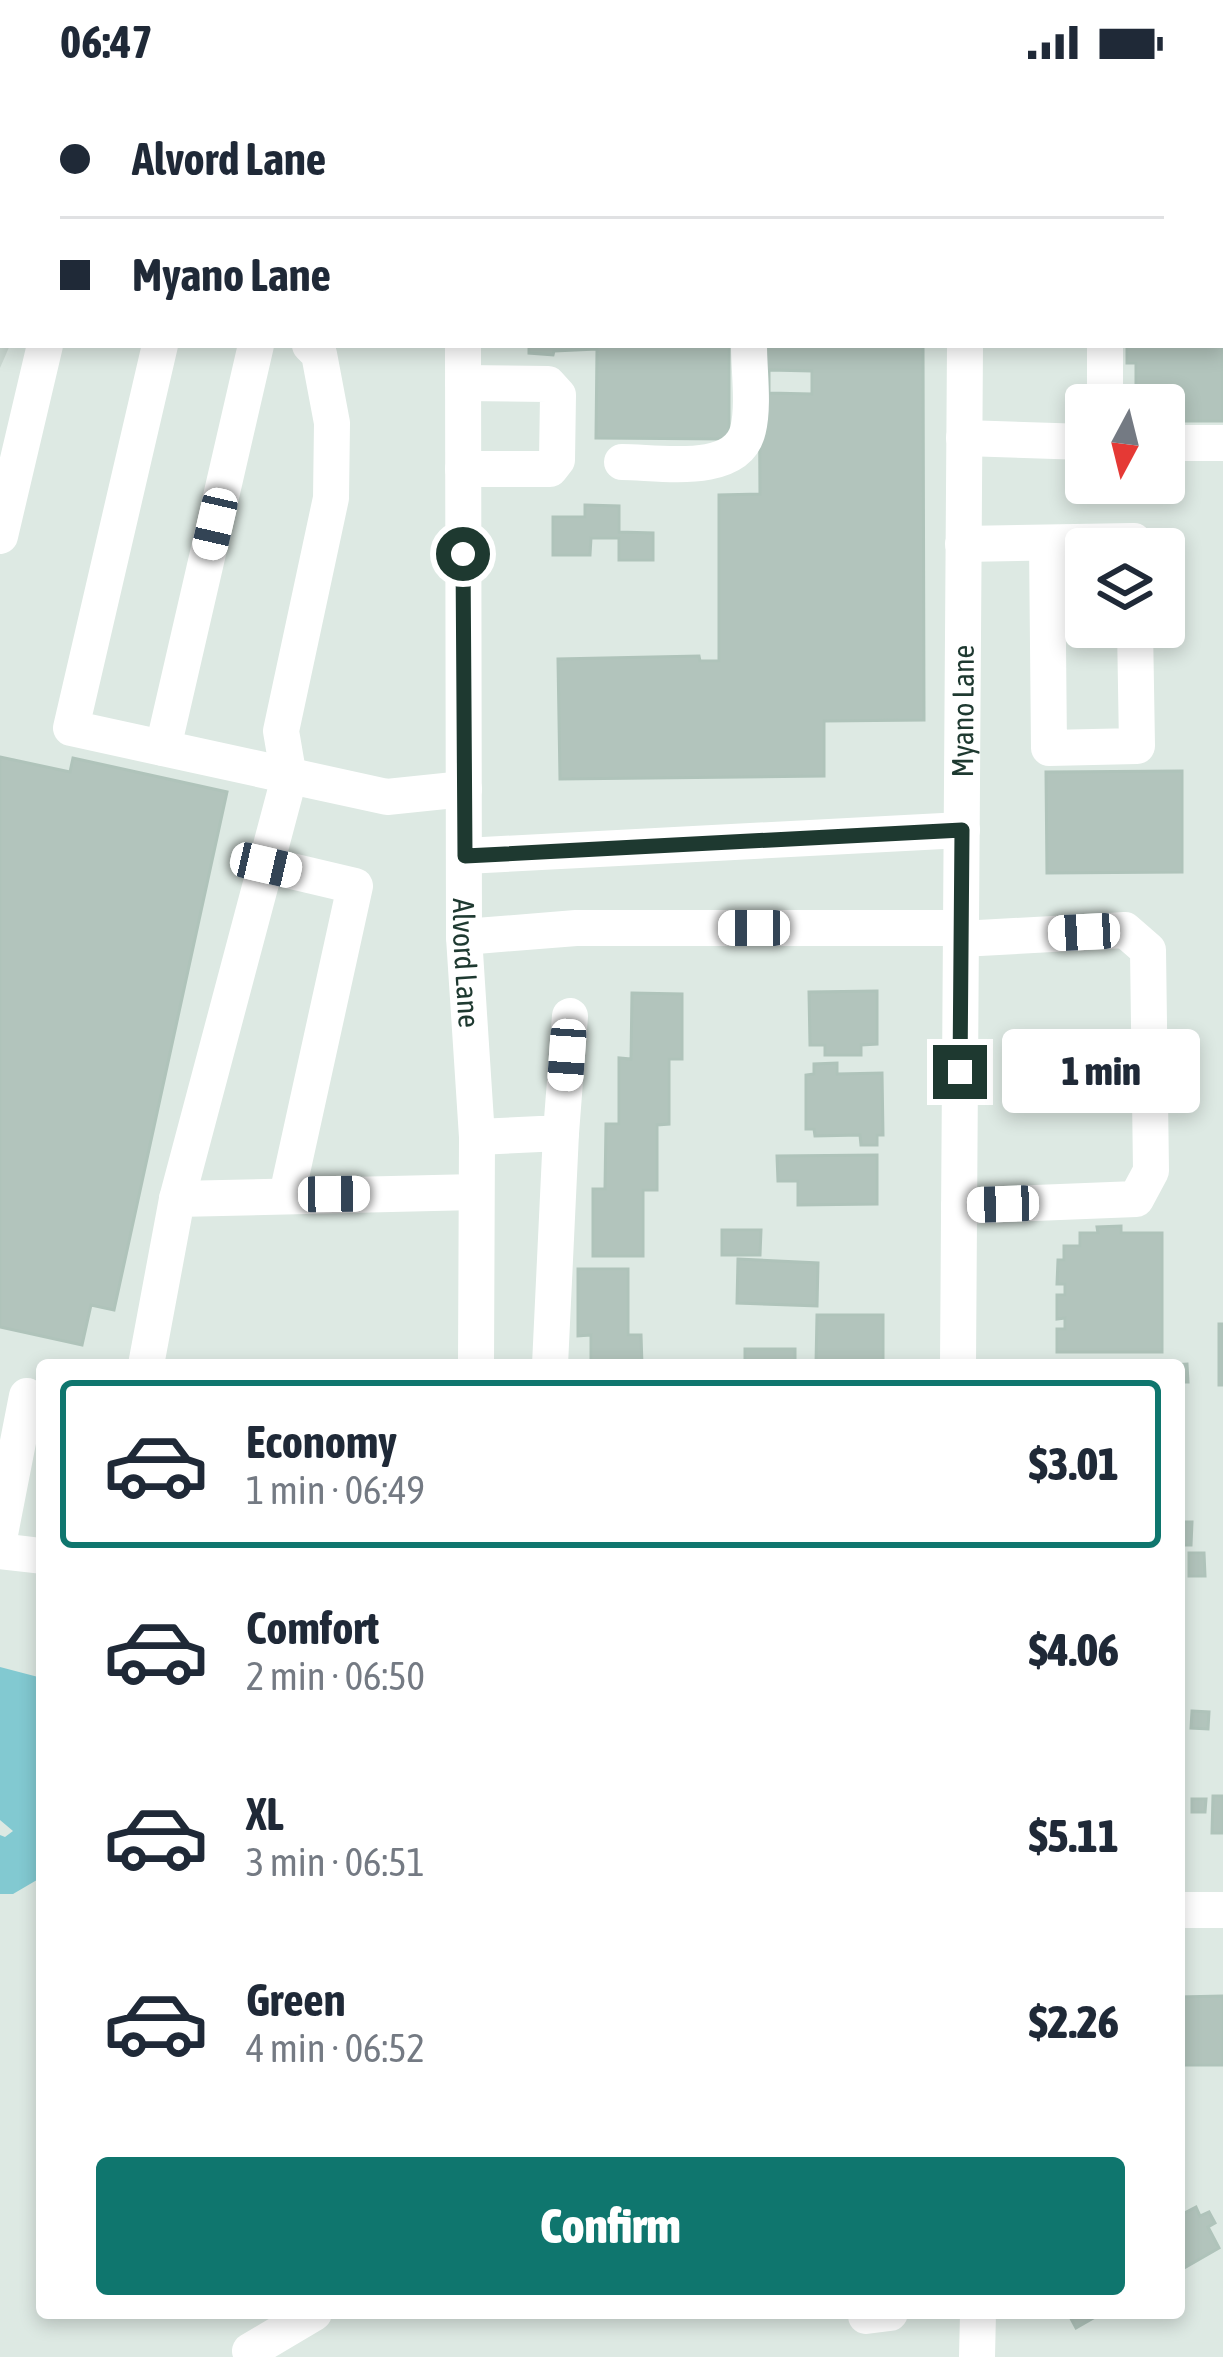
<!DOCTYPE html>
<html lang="en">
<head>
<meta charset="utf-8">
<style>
	body { margin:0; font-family:"Asap Condensed",sans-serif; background:#f2f2f3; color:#1f2937; height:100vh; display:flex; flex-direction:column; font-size:45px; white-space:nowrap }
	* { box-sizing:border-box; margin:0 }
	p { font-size:39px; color:#747a83 }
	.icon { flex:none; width:66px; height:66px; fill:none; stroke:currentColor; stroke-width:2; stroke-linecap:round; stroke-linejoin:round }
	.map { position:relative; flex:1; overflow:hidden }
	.sheet { position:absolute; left:36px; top:1275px; width:1149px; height:960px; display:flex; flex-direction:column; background:#fff; border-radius:12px; box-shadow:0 6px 18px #0003 }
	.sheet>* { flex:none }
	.hud { position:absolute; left:0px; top:0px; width:1224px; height:264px; box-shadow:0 6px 18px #0003; display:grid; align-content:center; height:264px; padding:0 60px; background:#fff }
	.needle { width:78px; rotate:187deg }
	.controls { position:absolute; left:1065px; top:300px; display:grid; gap:24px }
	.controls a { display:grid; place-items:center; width:120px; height:120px; border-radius:12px; background:#fff; box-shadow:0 6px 18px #0003; font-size:60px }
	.end { position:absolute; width:54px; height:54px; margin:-27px; border:15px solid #1e3930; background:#fff; box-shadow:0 0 0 6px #fff }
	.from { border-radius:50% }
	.bubble { position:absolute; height:84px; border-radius:12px; background:#fff; box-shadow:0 6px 18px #0003; font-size:39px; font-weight:800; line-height:84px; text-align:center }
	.car { position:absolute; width:36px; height:72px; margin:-36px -18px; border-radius:15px; box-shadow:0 0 9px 3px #0007; background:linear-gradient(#fff 24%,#345 0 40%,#fff 0 76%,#345 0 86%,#fff 0) }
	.hud b { display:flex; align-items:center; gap:42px; height:114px; font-size:45px }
	.hud b+b { border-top:3px solid #e0e1e3 }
	.hud i { width:30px; height:30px; background:#1f2937 }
	ul { padding:21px 0 0; list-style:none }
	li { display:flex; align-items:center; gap:36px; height:168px; margin:0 24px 18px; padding:0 36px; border:6px solid transparent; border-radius:12px }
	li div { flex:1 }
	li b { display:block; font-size:45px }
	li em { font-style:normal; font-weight:800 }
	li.selected { border-color:#0f766e }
	li>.icon { width:108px; height:108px; stroke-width:1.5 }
	.action { display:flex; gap:24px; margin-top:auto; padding:24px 60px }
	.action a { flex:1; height:138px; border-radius:12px; background:#0f766e; color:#fff; font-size:48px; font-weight:800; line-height:138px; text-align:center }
	.status { display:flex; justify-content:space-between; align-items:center; height:84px; padding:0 60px; background:#fff; direction:ltr }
	.status svg { height:33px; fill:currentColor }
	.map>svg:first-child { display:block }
	.built { fill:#cbd9d2 }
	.water { fill:#82c9d1 }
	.building { fill:#b2c4bc; stroke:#afc3ba; stroke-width:3; fill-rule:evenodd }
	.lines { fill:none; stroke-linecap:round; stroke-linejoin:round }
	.minor { stroke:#fff; stroke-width:36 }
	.major { stroke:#60a08c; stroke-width:36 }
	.route { stroke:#1e3930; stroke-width:15 }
	.labels { text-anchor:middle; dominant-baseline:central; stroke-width:9; stroke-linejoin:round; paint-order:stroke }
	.street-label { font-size:30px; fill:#1e3930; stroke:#edf6f1 }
</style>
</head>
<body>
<div class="status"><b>06:47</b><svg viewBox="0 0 49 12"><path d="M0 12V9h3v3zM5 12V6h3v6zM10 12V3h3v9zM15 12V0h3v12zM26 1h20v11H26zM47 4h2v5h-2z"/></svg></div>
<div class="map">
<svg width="1223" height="2273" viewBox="0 0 1223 2273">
	<rect width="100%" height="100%" fill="#dde9e3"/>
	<!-- built -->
	<g class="built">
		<path d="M579 0H1223V29L1221 3Z"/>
		<path d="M0 85 3 261H10L0 284Z"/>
	</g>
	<!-- water -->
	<path class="water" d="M0 1583 42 1594V1793L13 1810H0V1751L5 1753 13 1747 0 1736Z"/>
	<!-- building -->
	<g class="building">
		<rect x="791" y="0" width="138" height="3"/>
		<path d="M1221 165 1223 337H1164V321H1126V304H1136V279H1127V261H1221Z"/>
		<path d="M529 261H729V355L596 354 597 265 554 267 553 271 529 269Z"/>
		<path d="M759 261H923L924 636 824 637V692L560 695 558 575 699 572 700 577H719V411L760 410ZM769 286 812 287V310L769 309Z"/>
		<path d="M585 421 619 422V448L653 449V476H619V454H591L590 471H553V433H585Z"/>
		<path d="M0 673 70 688 73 674 227 708 114 1226 91 1221 82 1261 0 1243Z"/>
		<path d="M1182 687V788L1047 789 1046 688Z"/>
		<path d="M877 907V960L861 961V971H825V961H810L809 908Z"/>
		<path d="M632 909 682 910V975H669V1040L657 1041V1106H643V1172H593V1105H605L606 1040H619V974L631 975Z"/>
		<path d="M837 979V990L882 989 883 1051H877V1061H861L860 1051 815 1052 814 1045H806V991L814 990V980Z"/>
		<path d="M877 1071V1120L798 1121V1097H778L777 1072Z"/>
		<path d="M1121 1142V1149H1162V1268H1057V1245H1065V1234L1057 1235V1211H1065V1200H1057L1058 1176H1064V1162H1080V1149H1098L1097 1143Z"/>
		<path d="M722 1146H761L760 1171H722Z"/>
		<path d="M738 1175 818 1179 817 1222 737 1219Z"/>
		<path d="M578 1185H628V1251H641L642 1281H591V1251L578 1252Z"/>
		<path d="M817 1231H883V1280H816Z"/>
		<rect x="1219" y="1240" width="4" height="61"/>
		<rect x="745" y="1265" width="50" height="16"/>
		<path d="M1187 1280 1188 1298H1179V1281H1169Z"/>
		<path d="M1179 1438H1192L1191 1461H1179Z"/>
		<path d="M1189 1469H1204L1205 1492H1189Z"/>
		<path d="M1192 1627 1209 1628 1208 1645 1191 1644Z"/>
		<path d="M1213 1712H1223V1749H1212Z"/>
		<path d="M1192 1715H1206L1205 1728H1192Z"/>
		<path d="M1223 1912V1981H1183L1180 1913Z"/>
		<path d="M1196 2123 1200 2132 1209 2128 1215 2139 1208 2143 1219 2164 1179 2187V2132Z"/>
		<path d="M1068 2229H1102L1076 2244Z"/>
	</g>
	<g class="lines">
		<!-- minor -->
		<g class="minor">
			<path d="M539 3V0"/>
			<path d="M999 3V0"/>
			<path d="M1183 3 1185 0"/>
			<path d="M160 261 71 644 387 713 464 705"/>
			<path id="s1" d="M463 261 464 853 477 1053 476 1281"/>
			<path d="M1105 261V321"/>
			<path d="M463 299 548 300 558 311 557 376 550 385H463"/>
			<path d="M964 354 1086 358"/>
			<path d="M1164 359H1223"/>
			<path d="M622 378C659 378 737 393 748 346 754 321 749 287 749 261"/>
			<path d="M0 452 45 261"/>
			<path d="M1047 459 1049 664 1137 662 1135 543"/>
			<path d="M963 460 1134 457 1135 465"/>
			<path d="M163 664 256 261"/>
			<path d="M465 772 962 746"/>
			<path d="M266 781 355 802 287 1111"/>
			<path d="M464 853 576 844H961"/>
			<path d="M477 1053 561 1049 570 932"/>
			<path d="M177 1115 289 694 281 647 331 414 332 339 319 270 310 261"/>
			<path d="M959 1122 1136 1115 1151 1087 1148 866 1125 846 961 855"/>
			<path d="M146 1281 177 1115 476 1108"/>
			<path d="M550 1281 561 1049"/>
			<path id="s2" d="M958 1281 965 261"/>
			<path d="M0 1450 27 1312"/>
			<path d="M0 1467 42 1472"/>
			<path d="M1179 1826H1223"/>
			<path d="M866 2232 890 2229"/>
			<path d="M250 2267 314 2229"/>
			<path d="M977 2273 978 2229"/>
		</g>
		<!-- major -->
		<g class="major">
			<path d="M0 3 3 4"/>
			<path d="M1221 83H1223"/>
		</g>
	</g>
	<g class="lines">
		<!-- route -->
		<path class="route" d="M463 470 465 772 962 746 960 988"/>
	</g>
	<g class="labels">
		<!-- street labels -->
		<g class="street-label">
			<text stroke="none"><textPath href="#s2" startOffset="654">Myano Lane</textPath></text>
			<text stroke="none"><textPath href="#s1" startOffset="618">Alvord Lane</textPath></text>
		</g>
	</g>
</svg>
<div class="controls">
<a><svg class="needle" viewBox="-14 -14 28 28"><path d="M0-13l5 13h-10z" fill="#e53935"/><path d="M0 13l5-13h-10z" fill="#747a83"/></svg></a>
<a><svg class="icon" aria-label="layers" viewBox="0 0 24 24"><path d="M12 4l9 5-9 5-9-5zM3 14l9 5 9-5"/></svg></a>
</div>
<i class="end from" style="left:463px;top:470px"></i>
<i class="end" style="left:960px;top:988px"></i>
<div class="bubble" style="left:1002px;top:945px;width:198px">1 min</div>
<i class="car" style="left:215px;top:440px;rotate:193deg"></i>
<i class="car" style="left:266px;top:781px;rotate:103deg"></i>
<i class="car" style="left:754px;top:844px;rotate:270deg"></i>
<i class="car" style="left:1084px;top:848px;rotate:267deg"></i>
<i class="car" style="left:567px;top:971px;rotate:184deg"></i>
<i class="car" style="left:334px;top:1110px;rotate:89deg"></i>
<i class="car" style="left:1003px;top:1120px;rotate:268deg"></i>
<div class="hud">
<b><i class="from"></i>Alvord Lane</b>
<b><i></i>Myano Lane</b>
</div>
<section class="sheet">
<ul>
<li class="selected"><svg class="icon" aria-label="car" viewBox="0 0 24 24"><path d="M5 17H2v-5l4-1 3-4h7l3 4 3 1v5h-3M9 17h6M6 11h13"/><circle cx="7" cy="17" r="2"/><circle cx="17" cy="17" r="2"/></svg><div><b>Economy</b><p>1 min · 06:49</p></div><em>$3.01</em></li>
<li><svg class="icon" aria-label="car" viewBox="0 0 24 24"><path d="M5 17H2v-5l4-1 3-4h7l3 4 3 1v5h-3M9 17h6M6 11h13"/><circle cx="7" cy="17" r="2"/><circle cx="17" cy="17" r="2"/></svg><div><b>Comfort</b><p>2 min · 06:50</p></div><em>$4.06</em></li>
<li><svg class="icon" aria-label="car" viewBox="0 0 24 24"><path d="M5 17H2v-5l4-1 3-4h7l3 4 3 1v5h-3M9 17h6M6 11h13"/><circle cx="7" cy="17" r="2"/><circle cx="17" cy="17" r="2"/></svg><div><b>XL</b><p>3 min · 06:51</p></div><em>$5.11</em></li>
<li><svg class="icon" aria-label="car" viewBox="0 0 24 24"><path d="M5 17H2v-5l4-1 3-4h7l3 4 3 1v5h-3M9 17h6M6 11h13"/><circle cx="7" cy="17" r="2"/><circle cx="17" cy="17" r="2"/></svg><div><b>Green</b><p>4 min · 06:52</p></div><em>$2.26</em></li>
</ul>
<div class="action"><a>Confirm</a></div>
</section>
</div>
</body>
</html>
